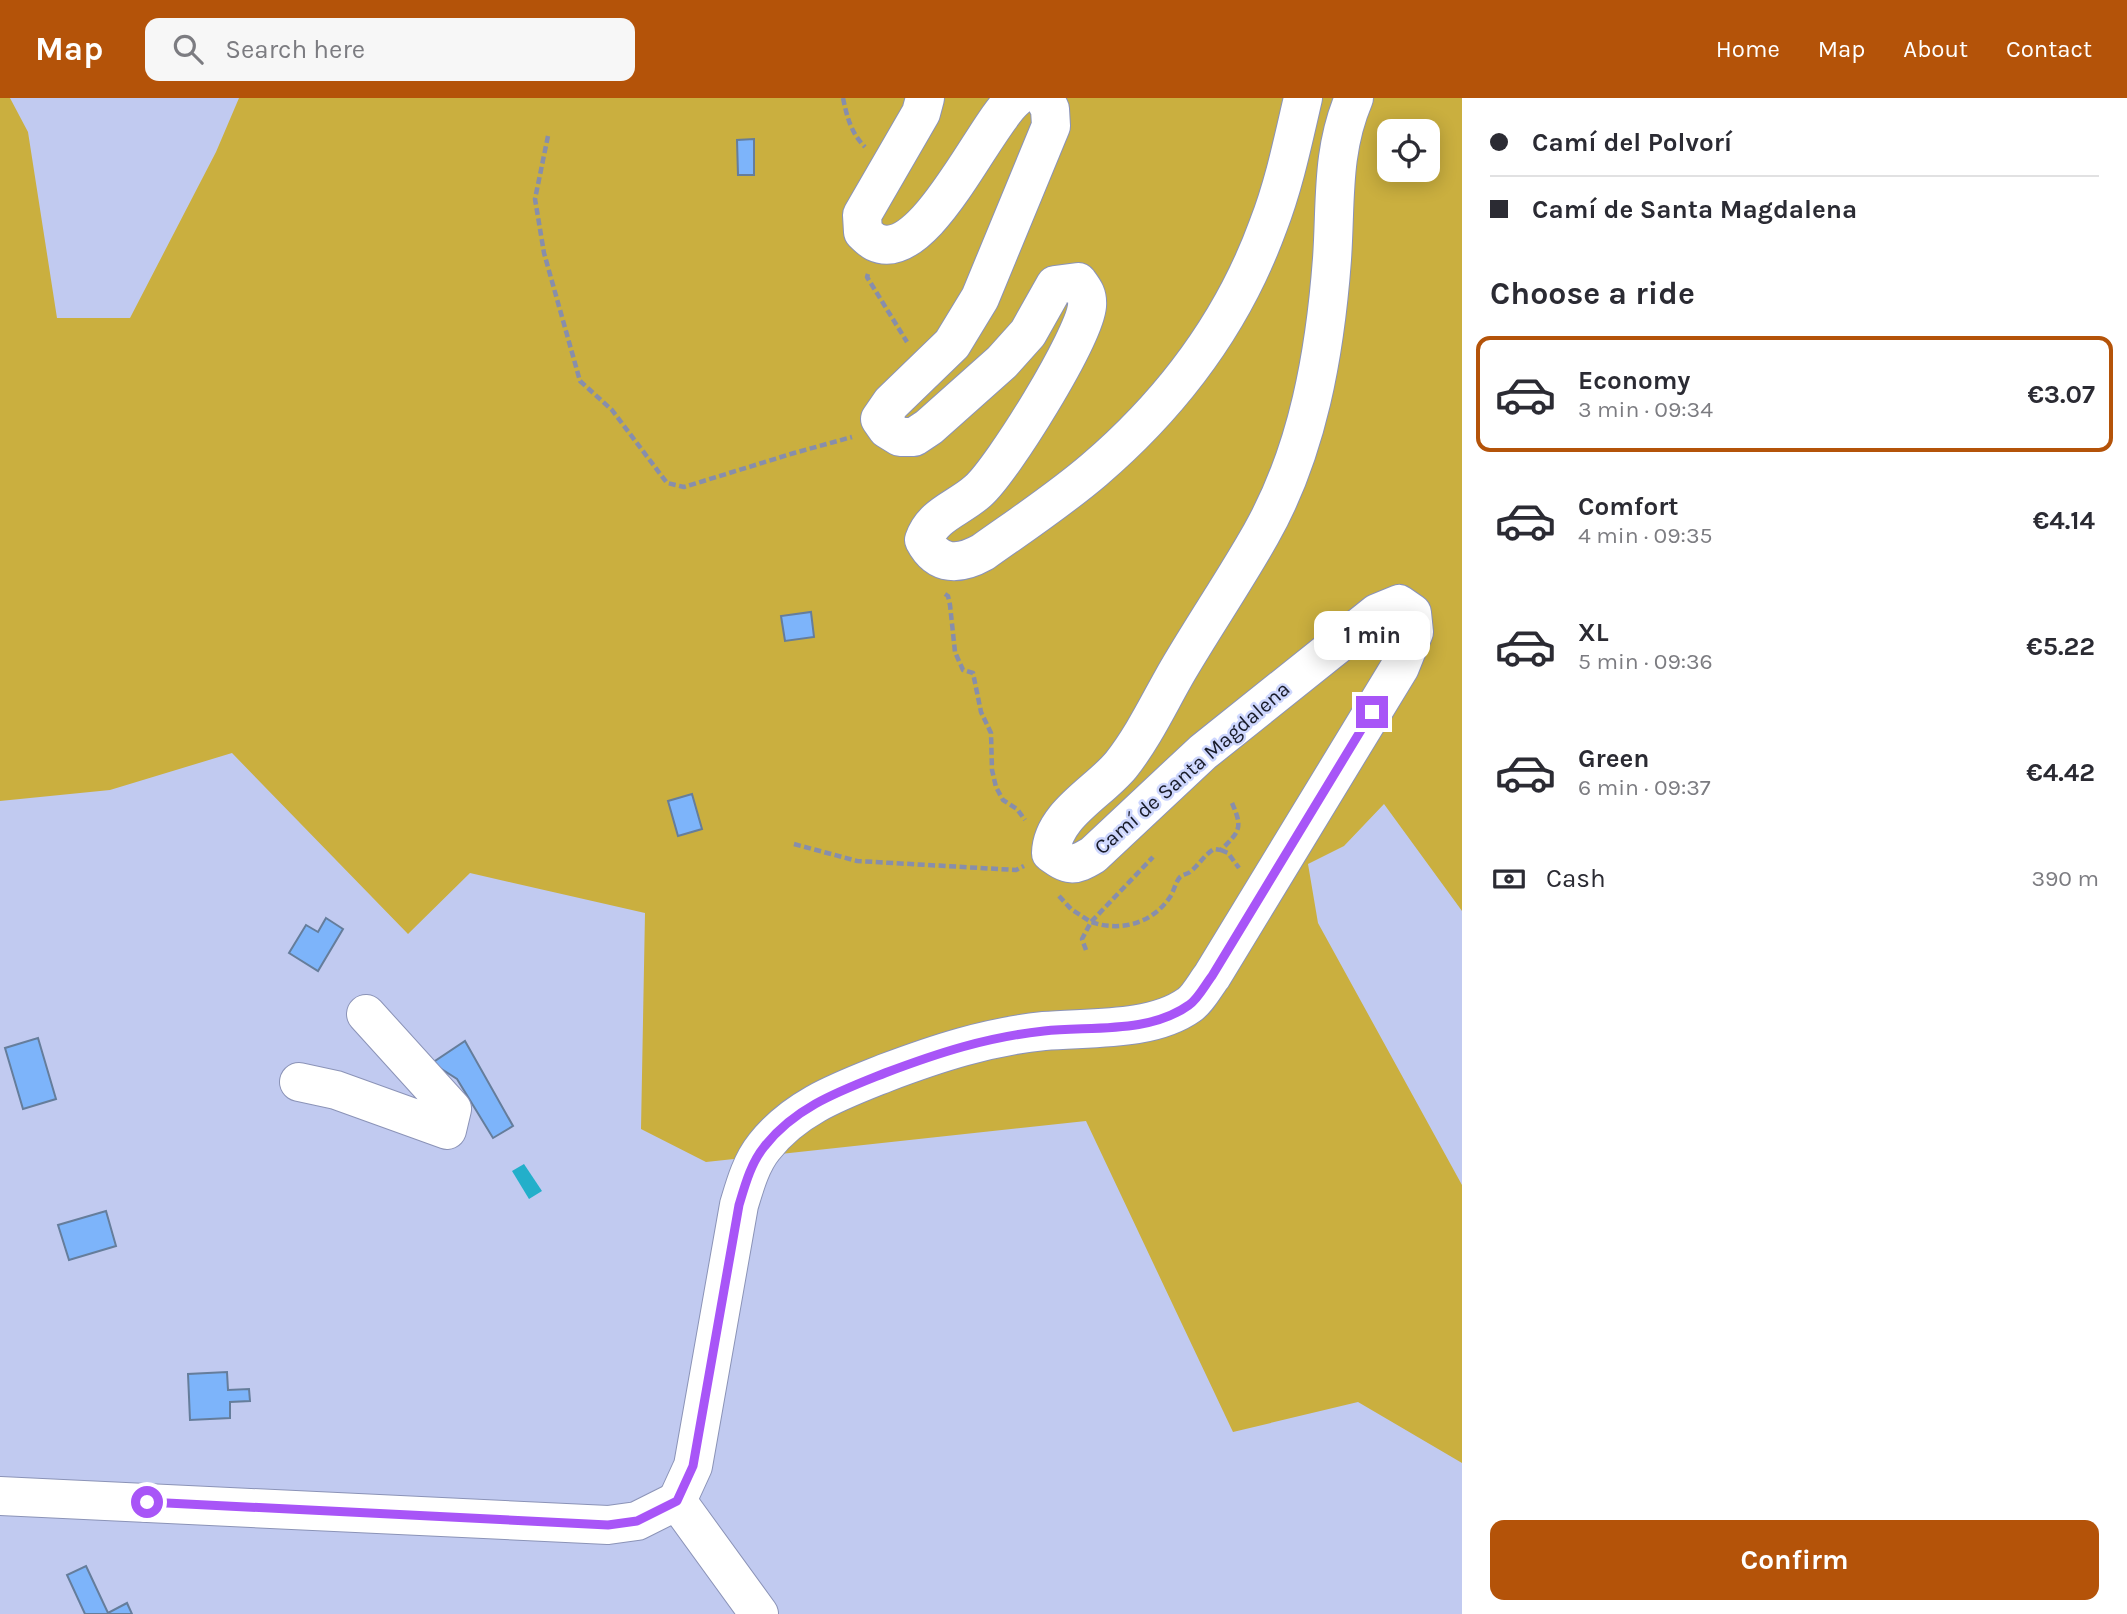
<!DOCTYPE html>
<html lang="en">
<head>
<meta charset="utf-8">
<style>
	body { margin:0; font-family:Karla,sans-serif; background:#f7f7f7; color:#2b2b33; height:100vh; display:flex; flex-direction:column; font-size:26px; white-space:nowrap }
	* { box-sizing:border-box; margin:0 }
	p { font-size:23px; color:#7c7c81 }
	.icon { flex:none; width:38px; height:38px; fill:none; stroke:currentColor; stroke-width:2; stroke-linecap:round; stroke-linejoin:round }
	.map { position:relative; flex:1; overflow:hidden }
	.sheet { display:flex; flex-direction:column; background:#fff; width:665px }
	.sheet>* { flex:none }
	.top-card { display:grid; align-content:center; height:154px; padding:0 28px; background:#fff }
	.tools { position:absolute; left:1377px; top:21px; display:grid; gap:14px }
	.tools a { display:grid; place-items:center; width:63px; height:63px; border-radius:14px; background:#fff; box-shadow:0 4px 18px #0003; font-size:35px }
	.end { position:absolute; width:32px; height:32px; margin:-16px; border:9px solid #a855f7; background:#fff; box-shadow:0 0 0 4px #fff }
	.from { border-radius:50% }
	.bubble { position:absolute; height:49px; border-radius:14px; background:#fff; box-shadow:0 4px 18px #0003; font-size:23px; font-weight:700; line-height:49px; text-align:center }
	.top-card b { display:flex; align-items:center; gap:24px; height:66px; font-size:26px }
	.top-card b+b { border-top:2px solid #e1e1e2 }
	.top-card i { width:18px; height:18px; background:#2b2b33 }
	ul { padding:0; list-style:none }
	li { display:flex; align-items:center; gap:21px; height:116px; margin:0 14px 10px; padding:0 14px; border:4px solid transparent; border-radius:14px }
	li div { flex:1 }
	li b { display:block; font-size:26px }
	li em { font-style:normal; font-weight:700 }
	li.active { border-color:#b45309 }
	li>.icon { width:63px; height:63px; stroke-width:1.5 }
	h2 { padding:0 28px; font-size:32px; line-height:84px }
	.pay { display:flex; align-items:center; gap:18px; height:77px; padding:0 28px; font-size:26px }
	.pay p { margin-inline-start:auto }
	.cta { display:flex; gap:14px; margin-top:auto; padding:14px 28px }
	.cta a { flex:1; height:80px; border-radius:14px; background:#b45309; color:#fff; font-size:28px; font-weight:700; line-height:80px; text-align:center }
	header { display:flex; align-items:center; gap:42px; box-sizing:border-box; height:98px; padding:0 35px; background:#b45309; color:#fff }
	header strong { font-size:33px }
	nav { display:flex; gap:38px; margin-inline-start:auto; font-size:24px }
	.search { width:490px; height:63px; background:#f7f7f7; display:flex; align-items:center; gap:18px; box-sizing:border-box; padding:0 24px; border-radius:14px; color:#7c7c81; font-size:26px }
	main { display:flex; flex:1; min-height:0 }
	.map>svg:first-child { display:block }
	.green { fill:#caaf3f; fill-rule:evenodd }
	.water { fill:#23afca }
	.building { fill:#7db4fa; stroke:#657d9b; stroke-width:2 }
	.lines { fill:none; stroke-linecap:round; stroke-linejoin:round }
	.minor-casing { stroke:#8b93b7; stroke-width:40 }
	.path { stroke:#878eac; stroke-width:4.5; stroke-dasharray:7 3.5; stroke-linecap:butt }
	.minor { stroke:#fff; stroke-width:38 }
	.route { stroke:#a855f7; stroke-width:9 }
	.labels { text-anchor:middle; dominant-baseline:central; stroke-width:5; stroke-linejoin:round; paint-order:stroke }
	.street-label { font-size:21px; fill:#181b29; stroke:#ced7fe }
</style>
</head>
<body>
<header>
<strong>Map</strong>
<div class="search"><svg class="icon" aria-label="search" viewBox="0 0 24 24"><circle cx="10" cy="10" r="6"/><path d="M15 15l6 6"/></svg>Search here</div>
<nav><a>Home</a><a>Map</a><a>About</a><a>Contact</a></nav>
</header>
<main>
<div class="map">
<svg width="1462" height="1516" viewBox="0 0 1462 1516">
	<rect width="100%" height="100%" fill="#c1caf0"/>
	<!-- green -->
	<path class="green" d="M0 0H10L28 34 57 220H130L216 54 239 0H1462V813L1384 706 1344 748 1308 766 1318 825 1462 1087V1365L1358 1304 1233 1334 1086 1023 706 1064 641 1031 645 815 470 775 408 836 232 655 110 692 0 703ZM1390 33H1428V72H1390Z"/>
	<!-- water -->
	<path class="water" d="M524 1066 542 1093 529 1101 512 1073Z"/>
	<!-- building -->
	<g class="building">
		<path d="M754 41V77H738L737 42Z"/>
		<path d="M811 514 814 539 785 543 781 518Z"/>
		<path d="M692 696 702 731 678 738 668 703Z"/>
		<path d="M326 820 343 831 318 873 289 855 306 827 318 834Z"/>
		<path d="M38 940 56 1001 23 1011 5 950Z"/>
		<path d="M465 943 513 1028 493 1040 457 981 432 965Z"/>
		<path d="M106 1113 116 1148 69 1162 58 1127Z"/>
		<path d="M227 1274 228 1292 249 1291 250 1303 230 1304V1320L190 1322 188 1276Z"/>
		<path d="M86 1468 108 1515 127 1505 132 1516H85L67 1477Z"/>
	</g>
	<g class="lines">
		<defs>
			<g id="minor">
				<path d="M925 0 921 15 862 117 863 134C866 137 871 142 875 144 925 168 985 24 1016 0"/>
				<path d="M1044 0 1050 11 1051 28 980 200 952 246 891 305 880 321 887 331 900 339H914L929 329 1002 264 1028 235 1055 187 1078 184C1084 192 1088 197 1087 208 1084 240 1003 371 978 393 958 411 933 416 924 442 938 469 960 467 983 454 1021 427 1059 402 1094 372 1171 306 1233 224 1268 128 1284 87 1293 43 1303 0"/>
				<path d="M299 984 336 992 447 1032 452 1011 366 916"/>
				<path d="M0 1398 608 1427 637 1423 677 1403"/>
				<path d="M677 1403 693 1368 739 1107C745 1087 751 1065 764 1049 795 1009 840 993 885 975 938 955 987 939 1044 933 1088 929 1151 934 1189 907 1198 901 1205 887 1212 878L1400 569 1414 534 1412 515 1399 506 1377 515 1203 654 1093 757C1073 769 1069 768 1051 755 1052 717 1099 694 1121 667 1144 638 1160 603 1178 572 1205 526 1235 482 1261 436 1308 353 1325 255 1332 161 1336 104 1331 54 1354 0"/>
				<path d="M677 1403 759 1516"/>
			</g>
		</defs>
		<!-- minor casing -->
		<use href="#minor" class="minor-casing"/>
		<!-- path -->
		<g class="path">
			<path d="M843 0C847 19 851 35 865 49"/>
			<path d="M548 38 535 101 544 155 580 283 612 312 667 385 684 389 794 355 852 339"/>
			<path d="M868 176 867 179 907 244"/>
			<path d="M945 496 948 498 950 507 955 554 963 572 973 575 981 614 991 635 992 672 996 689 1003 702 1017 711 1025 722"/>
			<path d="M794 746 857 763 1016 772 1024 768"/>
			<path d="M1221 752 1228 755 1239 770"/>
			<path d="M1059 798 1071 811 1091 824 1153 759"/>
			<path d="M1086 852 1082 841 1091 824C1120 834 1152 826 1170 799 1174 793 1175 785 1180 779 1182 777 1187 776 1190 774 1199 767 1204 757 1214 751L1221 752C1240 733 1243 730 1232 705"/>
		</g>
		<!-- minor -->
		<use href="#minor" class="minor"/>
	</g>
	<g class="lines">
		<!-- route -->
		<path class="route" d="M147 1404 608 1427 637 1423 677 1403 693 1368 739 1107C745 1087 751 1065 764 1049 795 1009 840 993 885 975 938 955 987 939 1044 933 1090 928 1149 936 1189 907 1198 901 1205 887 1212 878L1372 614"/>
	</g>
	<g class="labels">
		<!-- street labels -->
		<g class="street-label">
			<text transform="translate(1192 670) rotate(-41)">Camí de Santa Magdalena</text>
		</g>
	</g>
</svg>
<div class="tools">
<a><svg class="icon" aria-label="locate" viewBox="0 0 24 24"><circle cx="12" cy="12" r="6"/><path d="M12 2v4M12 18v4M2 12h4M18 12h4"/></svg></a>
</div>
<i class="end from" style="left:147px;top:1404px"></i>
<i class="end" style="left:1372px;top:614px"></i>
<div class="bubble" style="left:1314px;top:513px;width:116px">1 min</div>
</div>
<section class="sheet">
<div class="top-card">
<b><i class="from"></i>Camí del Polvorí</b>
<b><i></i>Camí de Santa Magdalena</b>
</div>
<h2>Choose a ride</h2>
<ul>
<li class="active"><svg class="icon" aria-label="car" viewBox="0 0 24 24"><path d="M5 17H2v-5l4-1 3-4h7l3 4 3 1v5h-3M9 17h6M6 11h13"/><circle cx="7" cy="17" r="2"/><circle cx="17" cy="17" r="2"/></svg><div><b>Economy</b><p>3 min · 09:34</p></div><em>€3.07</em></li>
<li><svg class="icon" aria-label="car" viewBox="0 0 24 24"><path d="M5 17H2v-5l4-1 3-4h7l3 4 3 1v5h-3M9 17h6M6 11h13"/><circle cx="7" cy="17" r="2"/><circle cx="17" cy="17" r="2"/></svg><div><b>Comfort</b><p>4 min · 09:35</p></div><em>€4.14</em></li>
<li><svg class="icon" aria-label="car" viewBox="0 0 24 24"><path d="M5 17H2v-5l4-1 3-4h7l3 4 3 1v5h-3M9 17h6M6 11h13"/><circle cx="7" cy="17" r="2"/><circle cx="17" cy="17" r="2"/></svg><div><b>XL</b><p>5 min · 09:36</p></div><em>€5.22</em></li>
<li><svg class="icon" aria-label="car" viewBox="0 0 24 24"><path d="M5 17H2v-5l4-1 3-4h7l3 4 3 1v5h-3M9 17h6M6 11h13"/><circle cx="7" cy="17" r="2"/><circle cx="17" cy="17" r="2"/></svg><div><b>Green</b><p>6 min · 09:37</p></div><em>€4.42</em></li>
</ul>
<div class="pay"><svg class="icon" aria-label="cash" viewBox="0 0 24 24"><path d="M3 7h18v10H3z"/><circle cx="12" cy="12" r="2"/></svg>Cash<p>390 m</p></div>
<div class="cta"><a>Confirm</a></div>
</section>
</main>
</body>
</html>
